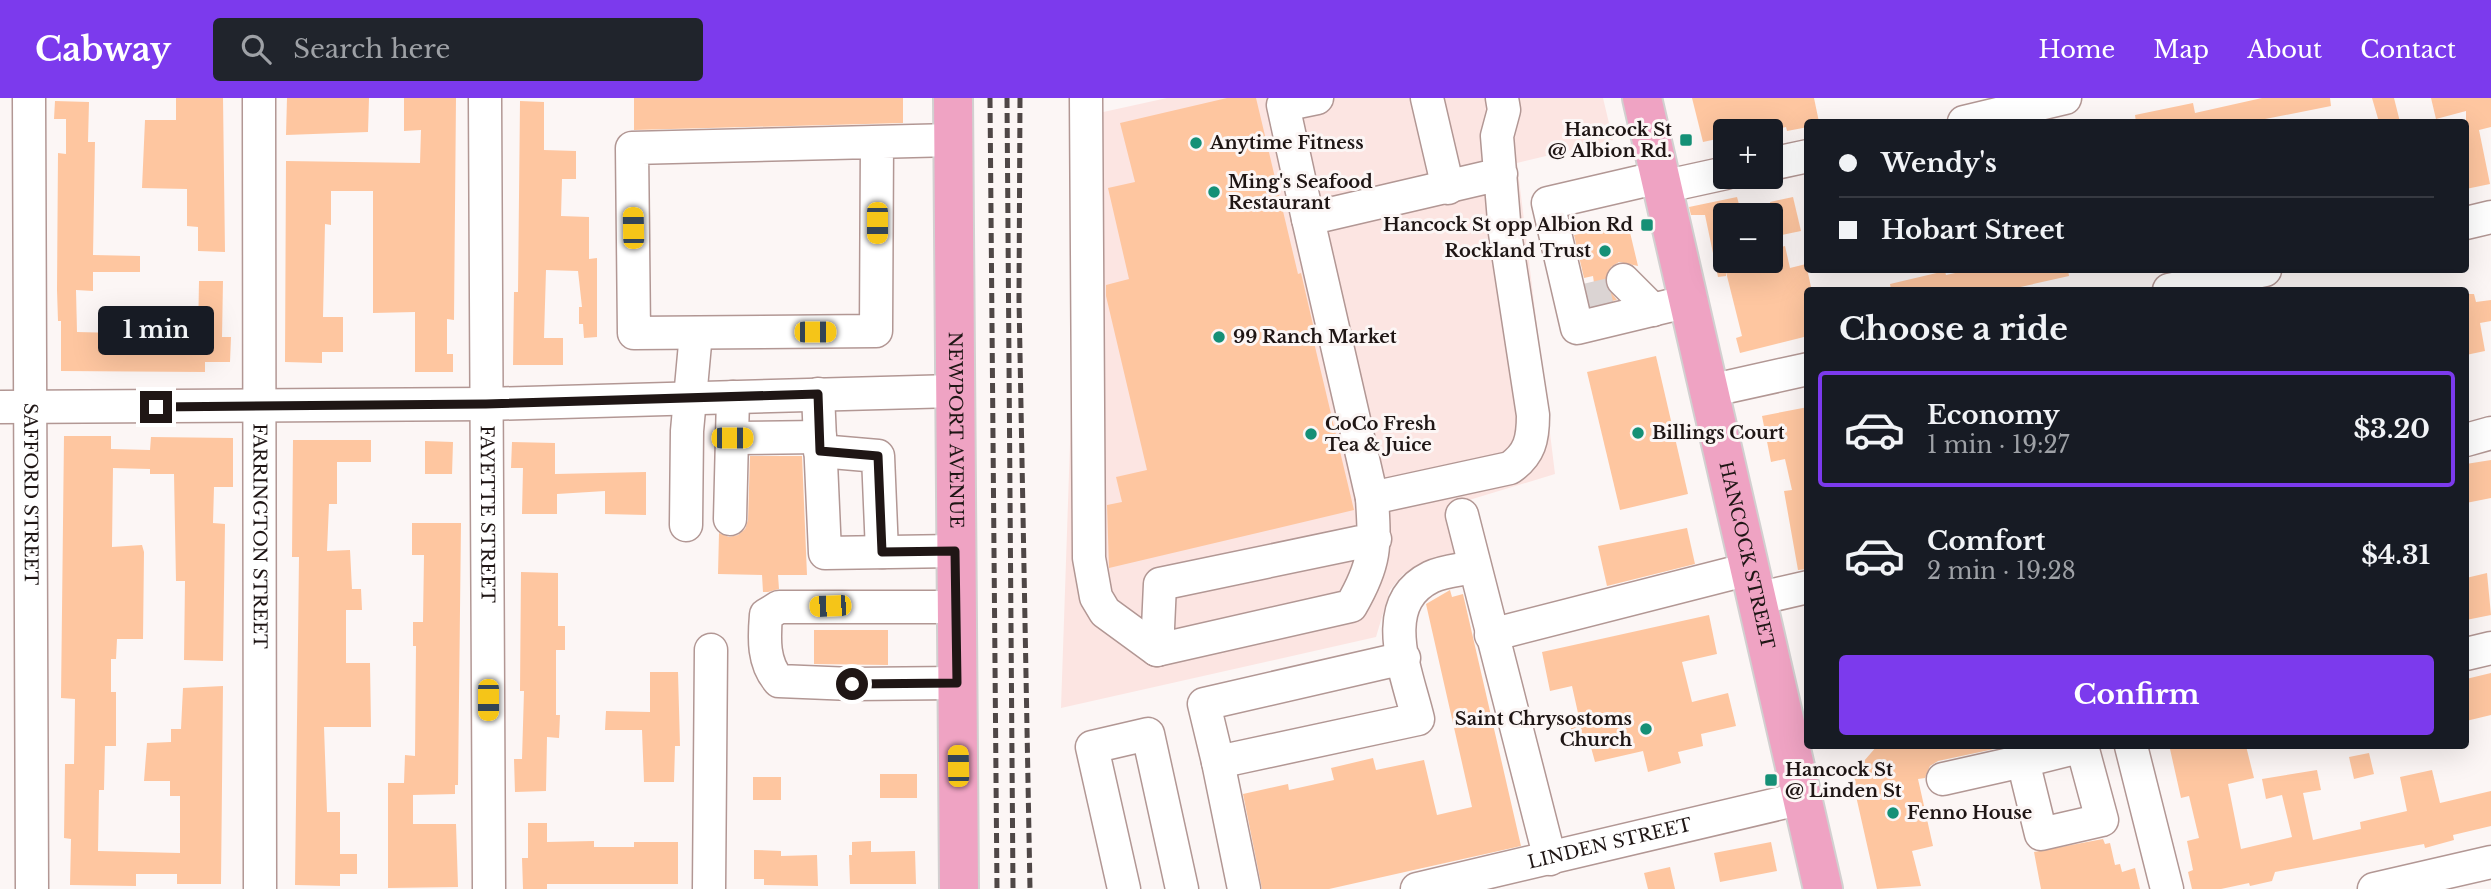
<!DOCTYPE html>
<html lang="en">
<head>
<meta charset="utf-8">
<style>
	body { margin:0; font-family:"Libre Baskerville",serif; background:#20242c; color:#f1f3f6; height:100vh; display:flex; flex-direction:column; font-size:26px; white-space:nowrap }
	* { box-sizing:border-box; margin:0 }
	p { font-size:23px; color:#9ea1a6 }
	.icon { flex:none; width:38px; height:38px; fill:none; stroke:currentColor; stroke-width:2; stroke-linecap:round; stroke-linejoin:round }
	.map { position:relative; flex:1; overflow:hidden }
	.drawer { position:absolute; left:1804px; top:189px; width:665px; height:462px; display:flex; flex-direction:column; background:#171b24; border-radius:7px; box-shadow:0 7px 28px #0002 }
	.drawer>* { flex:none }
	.hud { position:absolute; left:1804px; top:21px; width:665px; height:154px; border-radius:7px; box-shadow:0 7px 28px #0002; display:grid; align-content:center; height:154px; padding:0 35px; background:#171b24 }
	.controls { position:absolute; left:1713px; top:21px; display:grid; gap:14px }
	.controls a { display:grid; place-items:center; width:70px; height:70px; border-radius:7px; background:#171b24; box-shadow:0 7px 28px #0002; font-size:35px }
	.end { position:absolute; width:32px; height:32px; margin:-16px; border:9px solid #1f1615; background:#fff; box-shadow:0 0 0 4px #fff }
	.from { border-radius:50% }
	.bubble { position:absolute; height:49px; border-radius:7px; background:#171b24; box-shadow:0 7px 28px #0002; font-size:23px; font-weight:700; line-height:49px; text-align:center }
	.car { position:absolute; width:21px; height:42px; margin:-21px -10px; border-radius:9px; box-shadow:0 0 5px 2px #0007; background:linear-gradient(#f5c518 24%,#345 0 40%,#f5c518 0 76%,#345 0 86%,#f5c518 0) }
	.hud b { display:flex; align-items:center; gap:24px; height:66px; font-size:26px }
	.hud b+b { border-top:2px solid #363941 }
	.hud i { width:18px; height:18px; background:#f1f3f6 }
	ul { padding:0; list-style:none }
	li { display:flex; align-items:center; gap:21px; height:116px; margin:0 14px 10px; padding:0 21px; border:4px solid transparent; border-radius:7px }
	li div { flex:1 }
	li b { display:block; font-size:26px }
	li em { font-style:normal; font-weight:700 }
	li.active { border-color:#7c3aed }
	li>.icon { width:63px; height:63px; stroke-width:1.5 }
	h2 { padding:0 35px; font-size:32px; line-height:84px }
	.cta { display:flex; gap:14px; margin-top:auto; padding:14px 35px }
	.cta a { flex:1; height:80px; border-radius:7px; background:#7c3aed; color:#fff; font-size:28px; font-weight:700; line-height:80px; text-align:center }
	header { display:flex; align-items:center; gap:42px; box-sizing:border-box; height:98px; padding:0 35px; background:#7c3aed; color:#fff }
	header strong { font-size:33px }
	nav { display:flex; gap:38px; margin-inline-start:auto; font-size:24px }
	.search { width:490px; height:63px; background:#20242c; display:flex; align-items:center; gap:18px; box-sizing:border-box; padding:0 24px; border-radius:7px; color:#9ea1a6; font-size:26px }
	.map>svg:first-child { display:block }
	.built { fill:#fce5e2 }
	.building { fill:#fec6a0 }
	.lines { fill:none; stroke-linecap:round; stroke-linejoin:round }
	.minor-tunnel { stroke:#dbd4d3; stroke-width:32; stroke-dasharray:32 16; stroke-linecap:butt }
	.minor-casing { stroke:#b29794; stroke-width:35 }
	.major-casing { stroke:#d2d0d0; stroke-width:42 }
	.minor { stroke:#fff; stroke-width:32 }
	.major { stroke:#efa3c3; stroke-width:38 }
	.rail { stroke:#4f4746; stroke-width:5; stroke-dasharray:10 5; stroke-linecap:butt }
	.route { stroke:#1f1615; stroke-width:9 }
	.poi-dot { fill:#159076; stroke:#fcf6f5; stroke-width:2.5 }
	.labels { text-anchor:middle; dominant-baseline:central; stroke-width:6; stroke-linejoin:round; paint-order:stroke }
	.poi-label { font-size:18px; font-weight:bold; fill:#1f1615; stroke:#fcf6f5; text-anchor:start }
	.street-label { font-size:18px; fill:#1f1615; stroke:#fcf6f5 }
</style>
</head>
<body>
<header>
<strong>Cabway</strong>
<div class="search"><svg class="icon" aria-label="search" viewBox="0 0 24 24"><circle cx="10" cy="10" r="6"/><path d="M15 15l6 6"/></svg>Search here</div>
<nav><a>Home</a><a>Map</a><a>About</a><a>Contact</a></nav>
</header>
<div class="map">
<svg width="2491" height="791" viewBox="0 0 2491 791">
	<rect width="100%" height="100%" fill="#fcf6f5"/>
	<!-- built -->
	<path class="built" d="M1167 0H1603L1613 42 1517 65 1555 376 1446 409 1456 459 1432 463 1403 476 1390 492 1376 539 1061 610 1074 229 1076 20Z"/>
	<!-- building -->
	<g class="building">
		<path d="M176 0H223L225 154 198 153V129L187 128V91L142 90 145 22H176Z"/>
		<path d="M287 0H369L368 34 286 37Z"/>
		<path d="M404 0H456L454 222 447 221V256H453V274H415V214L373 215V93H331V127L325 126 323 219H343V254H322V265L285 264 286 63 420 65 421 32 404 33Z"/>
		<path d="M634 0H903V25L634 32Z"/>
		<path d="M1227 0H1256L1298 176 1301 175 1314 231 1311 232 1354 412 1109 470 1107 407 1122 404 1116 379 1147 372 1106 198V187L1129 181 1108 90 1135 84 1120 25Z"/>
		<path d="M1692 0H1814L1819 24H1808V29L1787 33 1786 29 1768 33H1726V39L1703 44Z"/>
		<path d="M2262 0H2330L2331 8 2250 24H2136L2135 17 2193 5 2195 15Z"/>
		<path d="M2372 0H2394L2400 24H2379Z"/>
		<path d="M2431 0H2491V29L2479 32 2490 86 2466 91V13L2436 21Z"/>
		<path d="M55 3 89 4 88 44H95L93 157 140 158V174H93V193L76 192 77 234 198 237 199 183H223L222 239H231L230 264H205V274L61 273V223H58L57 192 58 55 66 56V21H54Z"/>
		<path d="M520 3 544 4V52L576 53V81H562L561 118 589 119V161L597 160V239L584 240 583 226H579V209H582L578 173 546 172 544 240H563V267H513L514 194H518Z"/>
		<path d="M1737 99 1742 117H1726V163H1771V152L1785 148 1790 170 1806 166 1811 189 1808 190V238L1740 255 1736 240 1742 238 1726 174V178L1718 179 1705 117H1691L1689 109Z"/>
		<path d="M1793 99 1801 133 1777 138 1770 104Z"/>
		<path d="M1628 126 1638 168 1619 164 1611 169 1605 186 1617 202 1597 206 1593 178 1584 180 1574 137Z"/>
		<path d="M1969 172H2068L2069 178 2007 192H1891L1890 186 1945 173 1946 177Z"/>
		<path d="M2466 196H2474L2476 204 2491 202V223L2480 225 2485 253 2466 257Z"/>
		<path d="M1656 258 1688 396 1620 412 1587 274Z"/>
		<path d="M1808 309V471L1798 472 1784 393 1792 392 1785 361 1771 364 1762 318Z"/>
		<path d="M64 338H111V351L150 352 151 339 233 340V389H214L213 425 225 426 223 563 184 562 185 483H176L174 376H150V371L113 370 112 449 142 447 144 454 143 541H117L116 561H111V594H116V648H105L104 692H99L98 753 180 755V698H170V683H144L147 645 171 644V631H181L183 590 223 588 221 786H177V776H136V788L70 787 71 741 64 740 65 666H74L75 601 61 600Z"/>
		<path d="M293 342H371V364H337V406H329L327 453 350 452 352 491H361L362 512H346V565H370L371 629H324L327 714H340V756H357V776H340V788L295 787 299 459H292Z"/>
		<path d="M425 343 453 344 452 376H425Z"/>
		<path d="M512 344 555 345V376L646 374V417L605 416V393L557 396V416H522L523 370H511Z"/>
		<path d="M750 358H802L807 477H778L779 491 768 494H763L762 477 718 476 719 435 729 439 738 437 745 431 748 422Z"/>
		<path d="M2491 362V400L2466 405V366Z"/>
		<path d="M412 425H461L458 687H455V696L413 697V726H456L458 789 388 790V685H404L405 657 415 658 416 548H413V524H423L424 457H412Z"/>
		<path d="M1687 430 1695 466 1607 488 1598 448Z"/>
		<path d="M521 474 558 475V528H565V552H556V617H560L559 640 547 639 546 693 515 694 514 661H522L524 593H520Z"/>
		<path d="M2487 475 2491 517 2466 522V480Z"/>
		<path d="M1450 492 1452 499 1463 496 1521 748 1329 791H1262L1243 696 1288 686 1289 692 1334 682 1331 670 1373 660 1376 672 1424 662 1437 717 1472 709 1426 506Z"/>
		<path d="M1709 517 1717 556 1682 564 1692 604 1728 595 1736 628 1701 636 1703 648 1678 654 1681 665 1648 674 1643 653 1595 664 1589 642 1574 646 1570 626 1580 624 1572 588 1550 593 1542 554Z"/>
		<path d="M814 532H888V567L814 566Z"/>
		<path d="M650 574H678L680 648H675L674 684H644L642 632H605L606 613 650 614Z"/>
		<path d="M2491 575V617L2466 623V581Z"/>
		<path d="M1877 648H2008L1938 663 1930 668 1925 680 1918 681 1933 748 1912 753 1921 788 1877 791 1849 667 1864 663Z"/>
		<path d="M2183 648H2246L2254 680 2228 686 2241 751 2292 739 2282 697 2266 701 2262 681 2317 672 2321 692 2303 695 2313 742 2361 731 2360 724 2407 713 2400 679 2432 672 2440 705 2491 693V728L2453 737 2454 742 2425 750 2424 746 2275 774 2272 783 2250 788 2249 785 2221 791H2192L2188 774 2193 772 2187 743 2199 740 2189 698 2181 700 2170 651Z"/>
		<path d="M2369 655 2374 676 2354 681 2349 659Z"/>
		<rect x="880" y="676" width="37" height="24"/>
		<rect x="753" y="679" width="28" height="23"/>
		<path d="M528 725H547V744L594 743V749H634V744H678V786H547V791H523L522 760H528Z"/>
		<path d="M2103 741 2105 746 2110 745 2115 767 2120 766 2122 774 2135 770 2140 791H2041L2034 754Z"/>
		<path d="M871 743V754L915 753 916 786H850L849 757H852V744Z"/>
		<path d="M1771 744 1777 773 1720 784 1714 755Z"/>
		<path d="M754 752 781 753V758L817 757 818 788 764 787V781H754Z"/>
		<path d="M1670 769 1675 791H1648L1644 775Z"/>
	</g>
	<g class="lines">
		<!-- minor-tunnel -->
		<path class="minor-tunnel" d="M1580 203 1627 192"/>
		<defs>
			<g id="minor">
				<path id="s1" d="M29 0 32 791"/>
				<path id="s2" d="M259 0 260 791"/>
				<path id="s3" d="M485 0 489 791"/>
				<path d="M1086 0 1089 460 1096 499 1105 514 1157 552"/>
				<path d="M1427 0 1448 90"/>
				<path d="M1964 24 2065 0"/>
				<path d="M877 44 876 233 634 235 632 50 953 42"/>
				<path d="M1771 66 1808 58"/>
				<path d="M1501 76 1308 121 1372 400 1510 370C1530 356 1533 341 1533 317L1505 135 1497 38 1504 12 1502 0"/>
				<path d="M1660 79 1548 105 1577 230 1689 203"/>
				<path d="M1662 89 1726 75"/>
				<path d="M1308 121 1283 7 1317 0"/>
				<path d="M2466 125 2491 119"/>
				<path d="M1623 182 1653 212"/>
				<path d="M2169 192 2265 172"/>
				<path d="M1709 293 1808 271"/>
				<path d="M818 296 825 455 955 453"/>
				<path d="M0 309 486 306 954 293"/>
				<path d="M732 340 820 339"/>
				<path d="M2466 342 2491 335"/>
				<path d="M820 353 878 358 882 454"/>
				<path d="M1372 400C1375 449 1376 465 1351 508L1157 552 1160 486 1375 441"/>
				<path d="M1462 417 1550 761"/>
				<path d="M730 421 733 299"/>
				<path d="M686 427 687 333 696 235"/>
				<path d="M1756 501 1808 489"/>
				<path d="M956 509H779L766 517C764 541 763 565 779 583L852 586 957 585"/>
				<path d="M1491 537 1749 471"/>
				<path d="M2466 556 2491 550"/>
				<path d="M1404 560 1204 606 1218 664 1418 621C1407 575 1376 506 1431 479 1443 473 1460 472 1473 469"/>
				<path d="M2082 648 2102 722 2041 736 2023 663 2083 648"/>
				<path d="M2131 648 2167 791"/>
				<path d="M1218 664 1244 791"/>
				<path d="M1943 681 2023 663"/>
				<path d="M709 791 711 552"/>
				<path d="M1124 791 1092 649 1148 636 1182 791"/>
				<path id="s4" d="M1417 791 1803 700"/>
				<path d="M2374 791 2491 764"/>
			</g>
			<g id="major">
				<path id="s5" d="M953 0 959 791"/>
				<path id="s6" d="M1642 0 1823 791"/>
			</g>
		</defs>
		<!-- minor casing -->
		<use href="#minor" class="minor-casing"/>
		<!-- major casing -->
		<use href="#major" class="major-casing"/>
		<!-- minor -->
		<use href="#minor" class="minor"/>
		<!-- major -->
		<use href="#major" class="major"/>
		<!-- rail -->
		<g class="rail">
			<path d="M990 0 997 791"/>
			<path d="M1007 0 1013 791"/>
			<path d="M1020 0 1019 202 1030 791"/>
		</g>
	</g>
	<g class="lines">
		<!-- route -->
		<path class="route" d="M156 309 486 306 818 296 820 353 878 358 882 454 955 453 957 585 852 586"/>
	</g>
	<!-- markers -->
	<g class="poi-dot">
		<rect x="1679" y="35" width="14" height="14" rx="3.5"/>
		<circle cx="1196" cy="45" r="7"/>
		<circle cx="1214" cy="94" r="7"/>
		<rect x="1640" y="120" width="14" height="14" rx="3.5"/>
		<circle cx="1605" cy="153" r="7"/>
		<circle cx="1219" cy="239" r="7"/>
		<circle cx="1638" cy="335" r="7"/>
		<circle cx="1311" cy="336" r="7"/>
		<circle cx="1646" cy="631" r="7"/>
		<rect x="1764" y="675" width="14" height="14" rx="3.5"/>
		<circle cx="1893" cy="715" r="7"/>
	</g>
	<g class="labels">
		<!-- poi labels -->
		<g class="poi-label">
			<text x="1672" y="32" text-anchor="end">Hancock St<tspan x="1672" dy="21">@ Albion Rd.</tspan></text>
			<text x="1210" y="45">Anytime Fitness</text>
			<text x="1228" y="84">Ming's Seafood<tspan x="1228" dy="21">Restaurant</tspan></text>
			<text x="1633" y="127" text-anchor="end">Hancock St opp Albion Rd</text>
			<text x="1591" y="153" text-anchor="end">Rockland Trust</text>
			<text x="1233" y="239">99 Ranch Market</text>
			<text x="1325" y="326">CoCo Fresh<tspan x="1325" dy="21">Tea &amp; Juice</tspan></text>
			<text x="1652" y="335">Billings Court</text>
			<text x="1632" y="621" text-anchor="end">Saint Chrysostoms<tspan x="1632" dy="21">Church</tspan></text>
			<text x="1785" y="672">Hancock St<tspan x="1785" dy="21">@ Linden St</tspan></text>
			<text x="1907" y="715">Fenno House</text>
		</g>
		<!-- street labels -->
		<g class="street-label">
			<text stroke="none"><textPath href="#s5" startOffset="332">NEWPORT AVENUE</textPath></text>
			<text stroke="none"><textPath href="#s1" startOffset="396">SAFFORD STREET</textPath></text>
			<text stroke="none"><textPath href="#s3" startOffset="416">FAYETTE STREET</textPath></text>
			<text stroke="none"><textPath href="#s2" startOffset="438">FARRINGTON STREET</textPath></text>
			<text stroke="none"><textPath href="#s6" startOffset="469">HANCOCK STREET</textPath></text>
			<text stroke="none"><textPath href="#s4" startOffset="198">LINDEN STREET</textPath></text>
		</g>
	</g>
</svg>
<div class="controls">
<a>+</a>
<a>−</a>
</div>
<i class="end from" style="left:852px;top:586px"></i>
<i class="end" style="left:156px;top:309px"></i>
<div class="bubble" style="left:98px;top:208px;width:116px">1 min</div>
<i class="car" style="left:877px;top:125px;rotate:180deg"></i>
<i class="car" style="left:633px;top:130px;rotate:359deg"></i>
<i class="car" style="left:815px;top:234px;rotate:90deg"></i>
<i class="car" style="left:732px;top:340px;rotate:90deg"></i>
<i class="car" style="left:830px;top:508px;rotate:268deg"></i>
<i class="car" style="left:488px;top:602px;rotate:180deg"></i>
<i class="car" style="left:958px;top:668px;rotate:359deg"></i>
<div class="hud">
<b><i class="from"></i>Wendy's</b>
<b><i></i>Hobart Street</b>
</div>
<section class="drawer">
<h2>Choose a ride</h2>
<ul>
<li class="active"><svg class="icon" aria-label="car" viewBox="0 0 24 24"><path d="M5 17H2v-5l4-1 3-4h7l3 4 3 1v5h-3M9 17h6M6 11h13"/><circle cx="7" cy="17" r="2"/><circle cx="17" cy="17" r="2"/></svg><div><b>Economy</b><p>1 min · 19:27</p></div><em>$3.20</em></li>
<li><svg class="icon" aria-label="car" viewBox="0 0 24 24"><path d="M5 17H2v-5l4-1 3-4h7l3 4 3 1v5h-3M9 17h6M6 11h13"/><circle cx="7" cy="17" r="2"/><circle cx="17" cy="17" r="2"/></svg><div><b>Comfort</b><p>2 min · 19:28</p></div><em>$4.31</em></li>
</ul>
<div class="cta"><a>Confirm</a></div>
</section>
</div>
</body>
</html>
